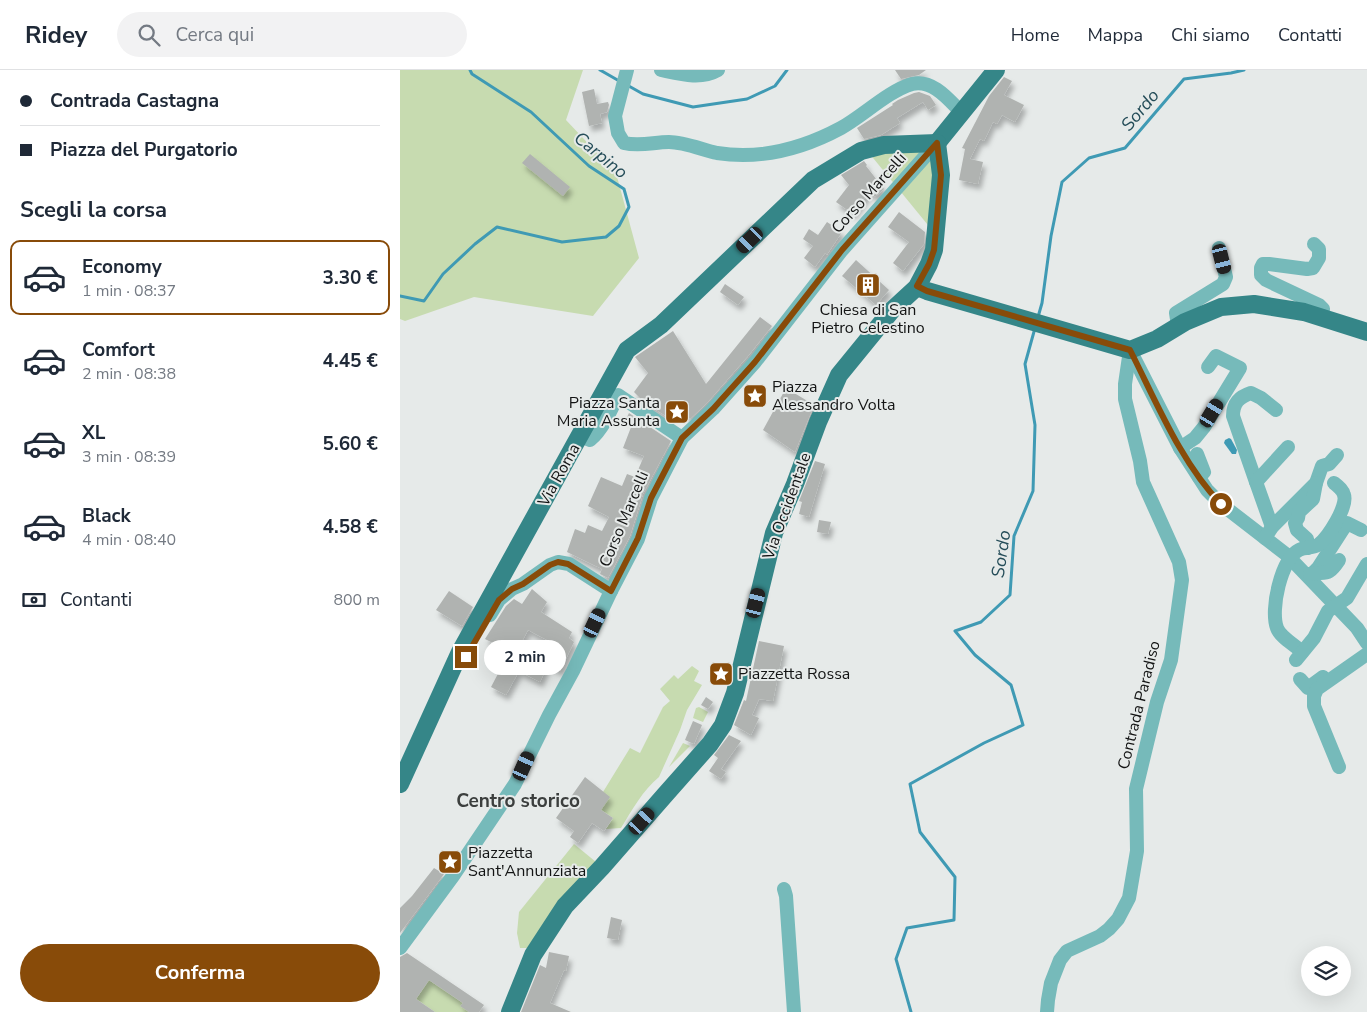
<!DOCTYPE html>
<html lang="it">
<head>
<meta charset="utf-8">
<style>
	body { margin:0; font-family:"Nunito Sans",sans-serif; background:#f2f2f3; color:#1f2937; height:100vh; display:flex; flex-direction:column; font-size:19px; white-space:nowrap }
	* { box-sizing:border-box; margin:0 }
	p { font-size:16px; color:#747a83 }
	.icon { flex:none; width:28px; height:28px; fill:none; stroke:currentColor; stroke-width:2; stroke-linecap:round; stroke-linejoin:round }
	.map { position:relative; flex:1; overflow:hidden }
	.drawer { display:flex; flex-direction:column; background:#fff; width:400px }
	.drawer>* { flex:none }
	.hud { display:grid; align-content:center; height:110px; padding:0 20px; background:#fff }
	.tools { position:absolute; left:901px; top:876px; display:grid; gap:10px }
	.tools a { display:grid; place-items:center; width:50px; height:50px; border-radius:50%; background:#fff; box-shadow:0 5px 20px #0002; font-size:25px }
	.end { position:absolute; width:22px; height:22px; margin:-11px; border:6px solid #884b09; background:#fff; box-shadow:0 0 0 2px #fff }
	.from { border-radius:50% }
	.bubble { position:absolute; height:35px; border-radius:18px; background:#fff; box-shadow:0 5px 20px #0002; font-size:16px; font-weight:700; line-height:35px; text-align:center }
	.car { position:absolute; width:15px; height:30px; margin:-15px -8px; border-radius:6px; box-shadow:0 0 4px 1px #0007; background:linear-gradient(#222 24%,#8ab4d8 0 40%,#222 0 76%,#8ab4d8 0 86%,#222 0) }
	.hud b { display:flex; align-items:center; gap:18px; height:48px; font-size:19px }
	.hud b+b { border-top:1px solid #e0e1e3 }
	.hud i { width:12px; height:12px; background:#1f2937 }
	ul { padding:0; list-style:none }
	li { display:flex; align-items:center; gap:15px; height:75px; margin:0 10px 8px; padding:0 10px; border:2px solid transparent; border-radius:10px }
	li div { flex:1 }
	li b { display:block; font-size:19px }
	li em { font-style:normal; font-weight:700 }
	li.current { border-color:#884b09 }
	li>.icon { width:45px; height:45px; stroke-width:1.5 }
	h2 { padding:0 20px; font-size:22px; line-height:60px }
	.pay { display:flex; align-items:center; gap:12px; height:55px; padding:0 20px; font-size:19px }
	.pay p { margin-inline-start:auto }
	.cta { display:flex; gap:10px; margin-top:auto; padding:10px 20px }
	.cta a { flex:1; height:58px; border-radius:30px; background:#884b09; color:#fff; font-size:20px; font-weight:700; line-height:58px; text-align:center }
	header { display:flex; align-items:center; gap:30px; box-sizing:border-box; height:70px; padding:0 25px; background:#fff; border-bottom:1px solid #e0e1e3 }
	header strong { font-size:24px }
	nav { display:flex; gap:28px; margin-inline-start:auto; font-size:18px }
	.search { width:350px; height:45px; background:#f2f2f3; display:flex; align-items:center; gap:12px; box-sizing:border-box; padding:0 18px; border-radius:28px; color:#747a83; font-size:19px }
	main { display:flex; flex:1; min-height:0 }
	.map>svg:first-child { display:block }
	.green { fill:#c7dbb0 }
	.water { fill:#3f9ab4 }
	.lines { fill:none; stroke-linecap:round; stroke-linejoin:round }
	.stream { stroke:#3f9ab4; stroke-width:3 }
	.building { fill:#b0b3b1; fill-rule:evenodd; filter:url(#shadow) }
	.minor { stroke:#76baba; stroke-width:14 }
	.major { stroke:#358688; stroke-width:18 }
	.route { stroke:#884b09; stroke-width:6 }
	.labels { text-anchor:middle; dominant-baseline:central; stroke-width:4; stroke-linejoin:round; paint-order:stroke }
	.street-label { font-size:16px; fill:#131414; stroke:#e6eae9 }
	.poi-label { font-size:16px; fill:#131414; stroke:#e6eae9; text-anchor:start }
	.water-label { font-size:18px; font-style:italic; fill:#254d59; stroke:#e6eae9 }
	.quarter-label { font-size:19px; font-weight:bold; fill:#3c3f3e; stroke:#e6eae9 }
</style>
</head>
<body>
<header>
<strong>Ridey</strong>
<div class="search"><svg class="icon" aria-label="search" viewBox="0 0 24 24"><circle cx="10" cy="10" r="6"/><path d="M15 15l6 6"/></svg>Cerca qui</div>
<nav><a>Home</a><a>Mappa</a><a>Chi siamo</a><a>Contatti</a></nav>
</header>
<main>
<section class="drawer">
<div class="hud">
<b><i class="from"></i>Contrada Castagna</b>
<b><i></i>Piazza del Purgatorio</b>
</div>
<h2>Scegli la corsa</h2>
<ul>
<li class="current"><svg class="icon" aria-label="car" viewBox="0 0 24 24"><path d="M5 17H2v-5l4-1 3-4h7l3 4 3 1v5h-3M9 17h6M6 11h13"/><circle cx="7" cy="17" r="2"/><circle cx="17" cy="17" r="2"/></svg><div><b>Economy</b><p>1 min · 08:37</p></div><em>3.30 €</em></li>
<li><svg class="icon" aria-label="car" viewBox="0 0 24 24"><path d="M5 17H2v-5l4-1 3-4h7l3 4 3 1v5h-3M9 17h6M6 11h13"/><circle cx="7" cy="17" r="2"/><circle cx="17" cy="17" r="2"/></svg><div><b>Comfort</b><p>2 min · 08:38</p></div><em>4.45 €</em></li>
<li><svg class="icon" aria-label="car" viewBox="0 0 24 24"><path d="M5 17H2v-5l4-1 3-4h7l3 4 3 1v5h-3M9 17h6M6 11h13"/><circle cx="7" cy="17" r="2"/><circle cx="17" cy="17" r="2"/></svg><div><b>XL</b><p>3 min · 08:39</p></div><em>5.60 €</em></li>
<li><svg class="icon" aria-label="car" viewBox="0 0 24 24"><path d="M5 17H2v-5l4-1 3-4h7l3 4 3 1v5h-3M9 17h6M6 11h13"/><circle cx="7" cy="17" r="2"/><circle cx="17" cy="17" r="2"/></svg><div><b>Black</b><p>4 min · 08:40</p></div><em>4.58 €</em></li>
</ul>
<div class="pay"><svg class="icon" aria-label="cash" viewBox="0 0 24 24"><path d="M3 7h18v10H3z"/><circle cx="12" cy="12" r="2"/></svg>Contanti<p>800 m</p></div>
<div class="cta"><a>Conferma</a></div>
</section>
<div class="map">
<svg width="967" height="942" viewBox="0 0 967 942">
	<defs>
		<filter id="shadow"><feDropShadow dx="3" dy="5.5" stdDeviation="2.5" flood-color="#0004"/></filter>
	</defs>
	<rect width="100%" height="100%" fill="#e6eae9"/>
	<!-- green -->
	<g class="green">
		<path d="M0 0H183L166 50 216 103 239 188 193 246 74 227 5 251 0 249Z"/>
		<path d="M525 78 535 89 532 160 469 83Z"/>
		<path d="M292 596 299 601 294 611 302 615 287 640 280 660 259 707C243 720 232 740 221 758L206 759 213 748 201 740 203 722 230 678 240 683 263 637 270 631 260 619 274 605 278 609Z"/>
		<path d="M299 637 308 642 303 652 293 648 296 638Z"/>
		<path d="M283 673 290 676 269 697Z"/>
		<path d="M174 774 196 792 127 878H120L117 863 119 842Z"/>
		<path d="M29 910 63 933 61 936 69 942H35L16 929Z"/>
	</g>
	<!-- water -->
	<path class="water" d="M829 368 831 369 837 380 836 384H832L824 373 825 370Z"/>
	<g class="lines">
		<!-- stream -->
		<g class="stream">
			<path d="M200 0 221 12"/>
			<path d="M227 15 243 24 293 37 347 29 375 16 387 0"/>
			<path d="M0 226 24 231 43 204 75 174 97 157 162 172 206 167 219 156 229 137 224 119 189 96 131 42 72 4 70 0"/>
			<path d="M638 247 642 233 651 166 662 112 689 88 725 78 784 9 831 3 844 0"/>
			<path d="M511 942 496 889 507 858 554 850 555 807 520 762 510 714 584 673 623 655 611 615 575 585 555 561 581 552 610 525 614 466 633 421 635 355 625 294 635 258"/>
		</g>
	</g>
	<!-- building -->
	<g class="building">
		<path d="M495 0H526L519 5 501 9Z"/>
		<path d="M604 7 612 11 604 25 624 35 615 52 602 45 597 54 593 52 584 71 580 69 570 89 583 92 578 114 559 110 565 79 562 78 589 26Z"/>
		<path d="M194 19 197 34 208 32 209 35 207 42 200 44 202 53 189 56 182 22Z"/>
		<path d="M519 22 530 26 536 35 528 40 523 32 497 48 500 53 481 65 464 69 457 58 493 35 492 34 498 30 514 23Z"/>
		<path d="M130 84 170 117 163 126 122 93Z"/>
		<path d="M464 91 467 95 466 96 484 119 475 127 470 121 453 144 436 132 449 115 441 105Z"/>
		<path d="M499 142 525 162 524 174 503 201 493 193 509 172 488 157Z"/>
		<path d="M427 152 442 162 428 183 427 185 425 183 415 197 404 188 413 176 403 169 409 159 418 165Z"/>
		<path d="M456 190 489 220 476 235 442 206Z"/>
		<path d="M325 214 344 227 338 235 320 222Z"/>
		<path d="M360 247 372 256 348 286 307 333 290 349 277 334 266 346 245 333 234 322 248 303 235 287 273 261 306 314Z"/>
		<path d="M386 318 414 335 395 382 363 360Z"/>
		<path d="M229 343 271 371 243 424 230 466 208 508 200 504 202 499 167 482 175 459 185 463 188 455 202 461 209 447 188 436 201 407 222 416 227 404 235 407 244 386 223 378 233 352 226 349Z"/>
		<path d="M415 391 425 394 409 447 399 444 402 432 399 431Z"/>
		<path d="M419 450 431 452 428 464 417 462Z"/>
		<path d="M132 519 147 532 141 542 172 562 169 568 174 572 160 601 148 594 140 612 119 601 106 625 91 617 101 598 97 595 100 589 91 583 95 574 85 569 106 536 114 529 122 534ZM128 560 149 571 140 588 120 575Z"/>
		<path d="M49 521 73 537 62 556 36 540Z"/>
		<path d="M359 571 384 576 373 631 359 629 352 645 359 648 351 665 334 655 344 630 346 631Z"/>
		<path d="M306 627 313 632 308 639 301 635Z"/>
		<path d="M293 651 302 655 294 674 285 670Z"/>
		<path d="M329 665 341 671 321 699 326 702 321 709 309 701 318 688 314 685Z"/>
		<path d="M185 707 210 727 201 740 213 748 204 761 192 753 178 773 170 767 174 761 156 748Z"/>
		<path d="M34 798 44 804 0 863V838L12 826Z"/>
		<path d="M211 847 222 850 218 870 207 868Z"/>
		<path d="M149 882 169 886 166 901 164 900 150 933 171 942H121L140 895 146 898Z"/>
		<path d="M7 883 84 935 79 942H69L60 936 63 933 29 910 16 929 35 942H0V887Z"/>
	</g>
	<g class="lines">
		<!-- minor -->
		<g class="minor">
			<path d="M227 0 215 46 218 63 224 73C240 77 254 72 269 72 284 72 303 80 317 83 362 90 402 79 441 58 463 46 488 21 512 14 533 9 549 30 562 43"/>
			<path d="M261 0C280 4 301 10 318 0"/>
			<path d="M914 174 919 179V188L913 198 907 199 869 194H863L861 198V205L866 210 919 235 923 239 920 247"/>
			<path d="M778 256 776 243 823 214 826 207 819 178"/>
			<path d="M730 280 780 378 807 420 821 434 887 485 957 558 967 573"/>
			<path d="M180 366 190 370C203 359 211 340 218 325L282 368"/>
			<path d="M780 378 795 368 804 357 840 298 816 286 808 297"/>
			<path d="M797 384 804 402 799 407"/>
			<path d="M856 412 833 346C833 333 839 327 851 323L861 328 876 340"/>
			<path d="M872 457 856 412 888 377"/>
			<path d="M865 468 872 457 916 413 922 396 929 394 937 385"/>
			<path d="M908 478 907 469 897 460 895 453 898 448 899 442 913 429 916 413"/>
			<path d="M913 503 918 498 947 453 961 460"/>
			<path d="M910 504C926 501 927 508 939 490"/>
			<path d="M90 545 99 530 112 519 123 514 150 495 158 492 169 494 211 521"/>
			<path d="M902 582C895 575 880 567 877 558 870 540 881 489 899 480 905 477 913 478 918 475 928 468 948 436 944 425 943 420 939 417 934 413"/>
			<path d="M896 590 914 568 928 541 947 528 967 494"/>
			<path d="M900 609 908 618 923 607"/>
			<path d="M939 697 914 636V626L917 619 967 584"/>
			<path d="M384 819 386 826 394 942"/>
			<path d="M0 878 53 806 115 714 149 645 173 601 211 521 238 469 251 428 282 368 313 339 355 292 442 180 537 73"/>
			<path d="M647 942 648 930 651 913 660 890 667 881 700 866 709 859 718 849 729 828 737 781 736 719 757 632 771 590 782 510 779 492 743 412 740 391 725 329V314L730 280"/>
		</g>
		<!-- major -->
		<g class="major">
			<path d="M537 73 596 0"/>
			<path d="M517 217 527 221 730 280 757 269 785 252 821 237 854 234 904 242 967 262"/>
			<path d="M0 714 60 582 227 280 261 255 413 110 461 81 484 75 537 73"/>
			<path d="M110 942 133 885 165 836 202 797 264 726 310 674 323 655 335 623 374 463 395 414 418 352 439 305 492 240 517 217 529 194 534 180 541 105 537 73"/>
		</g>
	</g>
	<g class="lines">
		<!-- route -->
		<path class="route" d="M66 587 99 530 112 519 123 514 150 495 158 492 168 494 211 521 238 468 251 428 282 368 313 339 355 292 442 180 537 73 541 105 534 180 529 194 517 216 527 221 730 280C756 331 781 393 821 434"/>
	</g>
	<!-- icons -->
	<defs>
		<symbol id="building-square" viewBox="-11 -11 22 22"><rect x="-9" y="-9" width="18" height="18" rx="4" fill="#884b09" stroke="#e6eae9"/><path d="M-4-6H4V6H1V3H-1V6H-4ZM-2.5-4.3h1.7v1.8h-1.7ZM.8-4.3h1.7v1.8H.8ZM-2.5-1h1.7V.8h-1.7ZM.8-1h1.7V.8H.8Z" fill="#fff"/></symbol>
		<symbol id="sight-square" viewBox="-11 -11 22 22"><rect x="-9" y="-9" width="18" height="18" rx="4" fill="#884b09" stroke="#e6eae9"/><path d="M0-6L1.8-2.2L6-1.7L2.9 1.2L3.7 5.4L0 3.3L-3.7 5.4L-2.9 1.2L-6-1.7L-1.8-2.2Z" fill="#fff"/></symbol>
	</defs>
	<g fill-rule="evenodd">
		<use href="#building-square" x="454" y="201" width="28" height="28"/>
		<use href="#sight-square" x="341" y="312" width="28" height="28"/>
		<use href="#sight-square" x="263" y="328" width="28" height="28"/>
		<use href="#sight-square" x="307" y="590" width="28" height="28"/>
		<use href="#sight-square" x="36" y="778" width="28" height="28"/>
	</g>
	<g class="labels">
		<!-- street labels -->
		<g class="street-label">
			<text transform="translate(469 123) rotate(-48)">Corso Marcelli</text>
			<text transform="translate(159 405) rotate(-61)">Via Roma</text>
			<text transform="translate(387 436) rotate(-70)">Via Occidentale</text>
			<text transform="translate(224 449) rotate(-67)">Corso Marcelli</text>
			<text transform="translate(739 635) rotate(-76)">Contrada Paradiso</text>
		</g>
		<!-- poi labels -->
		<g class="poi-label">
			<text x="468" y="240" text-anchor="middle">Chiesa di San<tspan x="468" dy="18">Pietro Celestino</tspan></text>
			<text x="372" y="317">Piazza<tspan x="372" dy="18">Alessandro Volta</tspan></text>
			<text x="260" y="333" text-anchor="end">Piazza Santa<tspan x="260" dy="18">Maria Assunta</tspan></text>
			<text x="338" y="604">Piazzetta Rossa</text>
			<text x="68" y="783">Piazzetta<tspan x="68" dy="18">Sant'Annunziata</tspan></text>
		</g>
		<!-- water labels -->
		<g class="water-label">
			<text transform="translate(740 40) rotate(-50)">Sordo</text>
			<text transform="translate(201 85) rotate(39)">Carpino</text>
			<text transform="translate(601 484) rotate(-82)">Sordo</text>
		</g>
		<!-- quarter labels -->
		<g class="quarter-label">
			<text x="118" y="731">Centro storico</text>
		</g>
	</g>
</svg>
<div class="tools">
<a><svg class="icon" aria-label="layers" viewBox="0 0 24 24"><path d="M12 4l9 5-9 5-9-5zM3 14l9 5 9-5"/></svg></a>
</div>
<i class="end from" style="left:821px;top:434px"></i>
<i class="end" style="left:66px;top:587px"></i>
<div class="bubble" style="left:84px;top:570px;width:82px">2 min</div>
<i class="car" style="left:350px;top:170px;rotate:226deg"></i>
<i class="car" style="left:822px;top:189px;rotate:166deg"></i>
<i class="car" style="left:812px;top:343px;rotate:31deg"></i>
<i class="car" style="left:356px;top:533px;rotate:14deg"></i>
<i class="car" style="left:195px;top:553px;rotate:25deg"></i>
<i class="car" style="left:124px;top:696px;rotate:24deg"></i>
<i class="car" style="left:242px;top:751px;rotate:42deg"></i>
</div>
</main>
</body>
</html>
